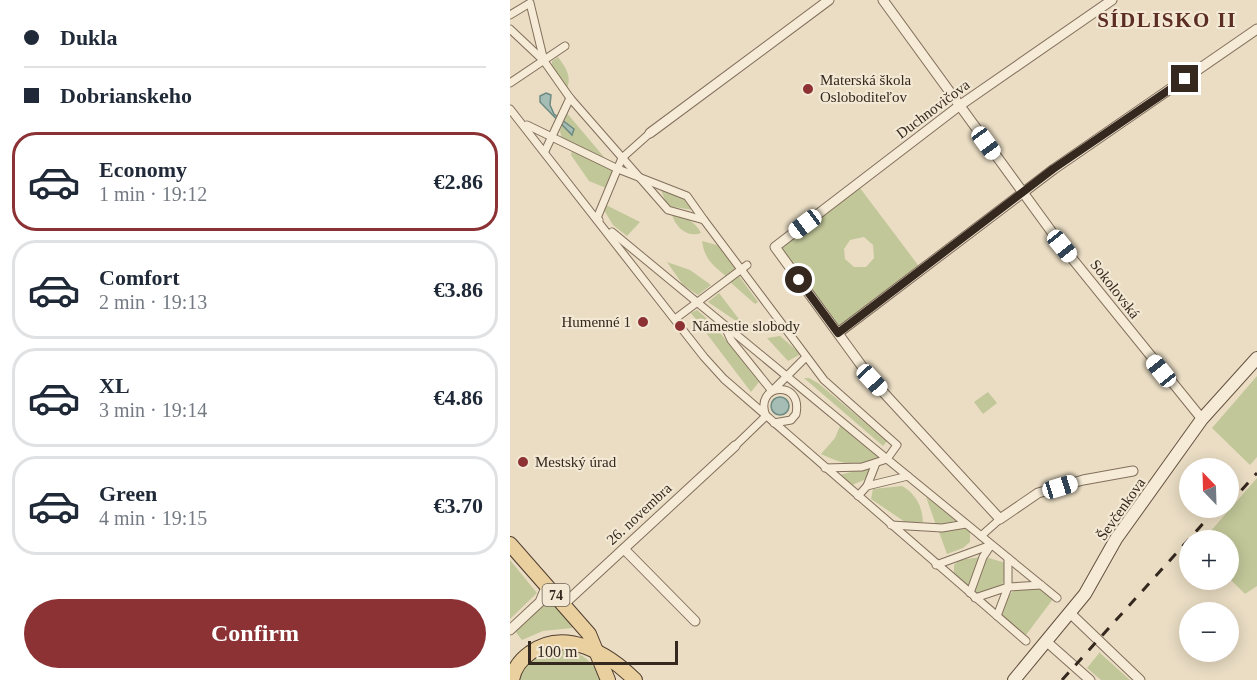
<!DOCTYPE html>
<html lang="en">
<head>
<meta charset="utf-8">
<style>
	body { margin:0; font-family:Georgia,serif; background:#f6f6f7; color:#1f2937; height:100vh; display:flex; flex-direction:column; font-size:22px; white-space:nowrap }
	* { box-sizing:border-box; margin:0 }
	p { font-size:20px; color:#747a83 }
	.icon { flex:none; width:33px; height:33px; fill:none; stroke:currentColor; stroke-width:2; stroke-linecap:round; stroke-linejoin:round }
	.map { position:relative; flex:1; overflow:hidden }
	.drawer { display:flex; flex-direction:column; background:#fff; width:510px }
	.drawer>* { flex:none }
	.banner { display:grid; align-content:center; height:132px; padding:0 24px; background:#fff }
	.needle { width:39px; rotate:337deg }
	.buttons { position:absolute; left:669px; top:458px; display:grid; gap:12px }
	.buttons a { display:grid; place-items:center; width:60px; height:60px; border-radius:50%; background:#fff; box-shadow:0 3px 15px #0003; font-size:30px }
	.scale { position:absolute; left:18px; bottom:15px; width:150px; box-sizing:border-box; padding-left:6px; border:3px solid #34281f; border-top:0; font-size:16px; line-height:21px; white-space:nowrap; color:#34281f; -webkit-text-stroke:4px #f2e8d3; paint-order:stroke }
	.end { position:absolute; width:27px; height:27px; margin:-14px; border:8px solid #34281f; background:#fff; box-shadow:0 0 0 3px #fff }
	.from { border-radius:50% }
	.car { position:absolute; width:18px; height:36px; margin:-18px -9px; border-radius:8px; box-shadow:0 0 4px 2px #0007; background:linear-gradient(#fff 24%,#345 0 40%,#fff 0 76%,#345 0 86%,#fff 0) }
	.banner b { display:flex; align-items:center; gap:21px; height:57px; font-size:22px }
	.banner b+b { border-top:2px solid #e0e1e3 }
	.banner i { width:15px; height:15px; background:#1f2937 }
	ul { padding:0; list-style:none }
	li { display:flex; align-items:center; gap:18px; height:99px; margin:0 12px 9px; padding:0 12px; border:3px solid #e0e1e3; border-radius:24px }
	li div { flex:1 }
	li b { display:block; font-size:22px }
	li em { font-style:normal; font-weight:800 }
	li.on { border-color:#8c3235 }
	li>.icon { width:54px; height:54px; stroke-width:1.5 }
	.primary-button { display:flex; gap:12px; margin-top:auto; padding:12px 24px }
	.primary-button a { flex:1; height:69px; border-radius:36px; background:#8c3235; color:#fff; font-size:24px; font-weight:800; line-height:69px; text-align:center }
	main { display:flex; flex:1; min-height:0 }
	.map>svg:first-child { display:block }
	.green { fill:#c2c799; fill-rule:evenodd }
	.water { fill:#a5bdb5; stroke:#6d8a82; stroke-width:1.5 }
	.lines { fill:none; stroke-linecap:round; stroke-linejoin:round }
	.pedestrian-casing { stroke:#826f5c; stroke-width:9 }
	.minor-casing { stroke:#826f5c; stroke-width:11 }
	.secondary-casing { stroke:#64513f; stroke-width:14 }
	.primary-casing { stroke:#503e30; stroke-width:16 }
	.pedestrian { stroke:#f5ebd6; stroke-width:7 }
	.minor { stroke:#f5ebd6; stroke-width:9 }
	.secondary { stroke:#f5ebd6; stroke-width:12 }
	.primary { stroke:#ead09f; stroke-width:14 }
	.rail { stroke:#34281f; stroke-width:3; stroke-dasharray:10 10; stroke-linecap:butt }
	.route { stroke:#34281f; stroke-width:8 }
	.poi-dot { fill:#8c3235; stroke:#f2e8d3; stroke-width:2 }
	.labels { text-anchor:middle; dominant-baseline:central; stroke-width:4.5; stroke-linejoin:round; paint-order:stroke }
	.shield { fill:#f2e8d3; stroke:#6d6255; stroke-width:1.5 }
	.shield-label { font-size:14px; font-weight:bold; fill:#34281f }
	.poi-label { font-size:15px; fill:#34281f; stroke:#f2e8d3; text-anchor:start }
	.street-label { font-size:15px; fill:#34281f; stroke:#f2e8d3 }
	.district-label { font-size:21px; font-weight:bold; letter-spacing:1.5px; fill:#5c2d22; stroke:#f2e8d3 }
</style>
</head>
<body>
<main>
<section class="drawer">
<div class="banner">
<b><i class="from"></i>Dukla</b>
<b><i></i>Dobrianskeho</b>
</div>
<ul>
<li class="on"><svg class="icon" aria-label="car" viewBox="0 0 24 24"><path d="M5 17H2v-5l4-1 3-4h7l3 4 3 1v5h-3M9 17h6M6 11h13"/><circle cx="7" cy="17" r="2"/><circle cx="17" cy="17" r="2"/></svg><div><b>Economy</b><p>1 min · 19:12</p></div><em>€2.86</em></li>
<li><svg class="icon" aria-label="car" viewBox="0 0 24 24"><path d="M5 17H2v-5l4-1 3-4h7l3 4 3 1v5h-3M9 17h6M6 11h13"/><circle cx="7" cy="17" r="2"/><circle cx="17" cy="17" r="2"/></svg><div><b>Comfort</b><p>2 min · 19:13</p></div><em>€3.86</em></li>
<li><svg class="icon" aria-label="car" viewBox="0 0 24 24"><path d="M5 17H2v-5l4-1 3-4h7l3 4 3 1v5h-3M9 17h6M6 11h13"/><circle cx="7" cy="17" r="2"/><circle cx="17" cy="17" r="2"/></svg><div><b>XL</b><p>3 min · 19:14</p></div><em>€4.86</em></li>
<li><svg class="icon" aria-label="car" viewBox="0 0 24 24"><path d="M5 17H2v-5l4-1 3-4h7l3 4 3 1v5h-3M9 17h6M6 11h13"/><circle cx="7" cy="17" r="2"/><circle cx="17" cy="17" r="2"/></svg><div><b>Green</b><p>4 min · 19:15</p></div><em>€3.70</em></li>
</ul>
<div class="primary-button"><a>Confirm</a></div>
</section>
<div class="map">
<svg width="747" height="680" viewBox="0 0 747 680">
	<rect width="100%" height="100%" fill="#eaddc4"/>
	<!-- green -->
	<g class="green">
		<path d="M48 57C56 68 62 76 57 89L42 68V61Z"/>
		<path d="M56 112 94 157 52 140 50 131 52 125 58 130 64 129 53 122Z"/>
		<path d="M62 151 104 170 96 188 79 181 61 155Z"/>
		<path d="M347 184 411 269 328 333 265 247ZM354 237 363 245 364 258 356 267H344L335 259 334 249 340 240Z"/>
		<path d="M151 190 175 199 183 210 157 206Z"/>
		<path d="M96 205 130 222 117 236 103 225 94 210Z"/>
		<path d="M162 215C175 217 185 221 191 233 178 238 166 228 162 215Z"/>
		<path d="M192 241 207 245 226 269 216 276C203 266 194 258 192 241Z"/>
		<path d="M157 262 180 270 201 285 188 295 173 285Z"/>
		<path d="M229 276 248 302 245 304 220 282Z"/>
		<path d="M209 293 235 327 198 302Z"/>
		<path d="M187 310 204 325 249 382 241 392 181 313Z"/>
		<path d="M270 336 291 354 278 361 257 338Z"/>
		<path d="M747 376V457L740 465 702 428Z"/>
		<path d="M294 378H299L308 383 377 441 373 446Z"/>
		<path d="M478 392 487 403 473 414 464 402Z"/>
		<path d="M330 426 369 458C343 467 335 465 311 454L325 438Z"/>
		<path d="M362 467 354 480 342 485 329 475Z"/>
		<path d="M747 478V586L735 594 719 578 718 540H693Z"/>
		<path d="M392 486C406 494 412 506 413 522H395L361 499 363 489Z"/>
		<path d="M416 497 446 521 426 525Z"/>
		<path d="M455 528 460 532V542L453 548 437 554 429 532Z"/>
		<path d="M471 557 460 588 444 575V565L449 560Z"/>
		<path d="M475 557 496 563C496 589 491 587 468 595L463 591Z"/>
		<path d="M0 560 27 593 0 619Z"/>
		<path d="M527 587 543 599 516 635 490 613C500 590 501 589 527 587Z"/>
		<path d="M38 596 63 625 62 628 33 631 12 640 5 631 34 604Z"/>
		<path d="M46 649C70 650 81 659 92 680H9C15 661 28 654 46 649Z"/>
		<path d="M590 652V653L620 680H591L577 668Z"/>
	</g>
	<!-- water -->
	<g class="water">
		<path d="M36 93 41 95 40 105 44 114 64 129 62 135 30 102V96Z"/>
		<circle cx="270" cy="406" r="9"/>
	</g>
	<g class="lines">
		<defs>
			<g id="pedestrian">
				<path d="M0 15 20 3 34 61"/>
				<path d="M0 29 34 61 60 98 158 210 194 220 314 380 387 445 377 459 547 598"/>
				<path d="M0 83 55 46"/>
				<path d="M0 109 194 357 214 379 516 641"/>
				<path d="M17 125 108 169 177 196 194 220"/>
				<path d="M35 151 60 98"/>
				<path d="M89 220 87 218 112 158 140 133"/>
				<path d="M102 232 377 459"/>
				<path d="M165 319 237 265"/>
				<path d="M216 329 221 340 262 391 296 357"/>
				<path d="M225 446 256 416C243 384 293 378 286 414L281 420 264 423"/>
				<path d="M315 468 352 467 377 459"/>
				<path d="M357 486 366 463"/>
				<path d="M348 496 357 486 398 476"/>
				<path d="M381 525 432 528 456 524"/>
				<path d="M471 536 490 519"/>
				<path d="M426 565 481 545"/>
				<path d="M460 593 473 557 481 545"/>
				<path d="M465 598 498 587 531 585"/>
				<path d="M487 616 498 587V558"/>
			</g>
			<g id="minor">
				<path d="M373 0 552 246 692 419"/>
				<path d="M602 0 449 106 265 247 362 380 490 519 528 493 573 480 623 471"/>
				<path d="M140 133 319 0"/>
				<path d="M328 333 544 169 747 29"/>
				<path d="M114 549 185 621"/>
				<path d="M54 604 225 446"/>
				<path d="M560 613 630 680"/>
				<path d="M0 630 30 602 37 585"/>
				<path d="M537 642 580 680"/>
			</g>
			<path id="secondary" d="M504 680 575 594 606 539 692 419 747 358"/>
			<g id="primary">
				<path d="M0 544 79 634 98 680"/>
				<path d="M2 680C4 668 10 660 20 653 55 627 99 654 125 680"/>
			</g>
		</defs>
		<!-- pedestrian casing -->
		<use href="#pedestrian" class="pedestrian-casing"/>
		<!-- minor casing -->
		<use href="#minor" class="minor-casing"/>
		<!-- secondary casing -->
		<use href="#secondary" class="secondary-casing"/>
		<!-- primary casing -->
		<use href="#primary" class="primary-casing"/>
		<!-- pedestrian -->
		<use href="#pedestrian" class="pedestrian"/>
		<!-- minor -->
		<use href="#minor" class="minor"/>
		<!-- secondary -->
		<use href="#secondary" class="secondary"/>
		<!-- primary -->
		<use href="#primary" class="primary"/>
		<!-- rail -->
		<g class="rail">
			<path d="M718 505 747 473"/>
			<path d="M552 680 708 507"/>
		</g>
	</g>
	<g class="lines">
		<!-- route -->
		<path class="route" d="M289 280 328 333 543 169 675 79"/>
	</g>
	<!-- markers -->
	<g class="poi-dot">
		<circle cx="298" cy="89" r="6"/>
		<circle cx="133" cy="322" r="6"/>
		<circle cx="170" cy="326" r="6"/>
		<circle cx="13" cy="462" r="6"/>
	</g>
	<g class="labels">
		<!-- shield labels -->
		<rect class="shield" x="32.5" y="584" width="27" height="22" rx="4.5"/>
		<g class="shield-label">
			<text x="46" y="595">74</text>
		</g>
		<!-- poi labels -->
		<g class="poi-label">
			<text x="310" y="80">Materská škola<tspan x="310" dy="17">Osloboditeľov</tspan></text>
			<text x="121" y="322" text-anchor="end">Humenné 1</text>
			<text x="182" y="326">Námestie slobody</text>
			<text x="25" y="462">Mestský úrad</text>
		</g>
		<!-- street labels -->
		<g class="street-label">
			<text transform="translate(423 109) rotate(-37)">Duchnovičova</text>
			<text transform="translate(605 289) rotate(52)">Sokolovská</text>
			<text transform="translate(611 509) rotate(-55)">Ševčenkova</text>
			<text transform="translate(129 514) rotate(-43)">26. novembra</text>
		</g>
		<!-- district labels -->
		<g class="district-label">
			<text x="657" y="20">SÍDLISKO II</text>
		</g>
	</g>
</svg>
<div class="buttons">
<a><svg class="needle" viewBox="-14 -14 28 28"><path d="M0-13l5 13h-10z" fill="#e53935"/><path d="M0 13l5-13h-10z" fill="#747a83"/></svg></a>
<a>+</a>
<a>−</a>
</div>
<div class="scale">100 m</div>
<i class="end from" style="left:289px;top:280px"></i>
<i class="end" style="left:675px;top:79px"></i>
<i class="car" style="left:476px;top:143px;rotate:144deg"></i>
<i class="car" style="left:295px;top:224px;rotate:233deg"></i>
<i class="car" style="left:552px;top:246px;rotate:141deg"></i>
<i class="car" style="left:651px;top:371px;rotate:321deg"></i>
<i class="car" style="left:362px;top:380px;rotate:137deg"></i>
<i class="car" style="left:550px;top:487px;rotate:73deg"></i>
</div>
</main>
</body>
</html>
